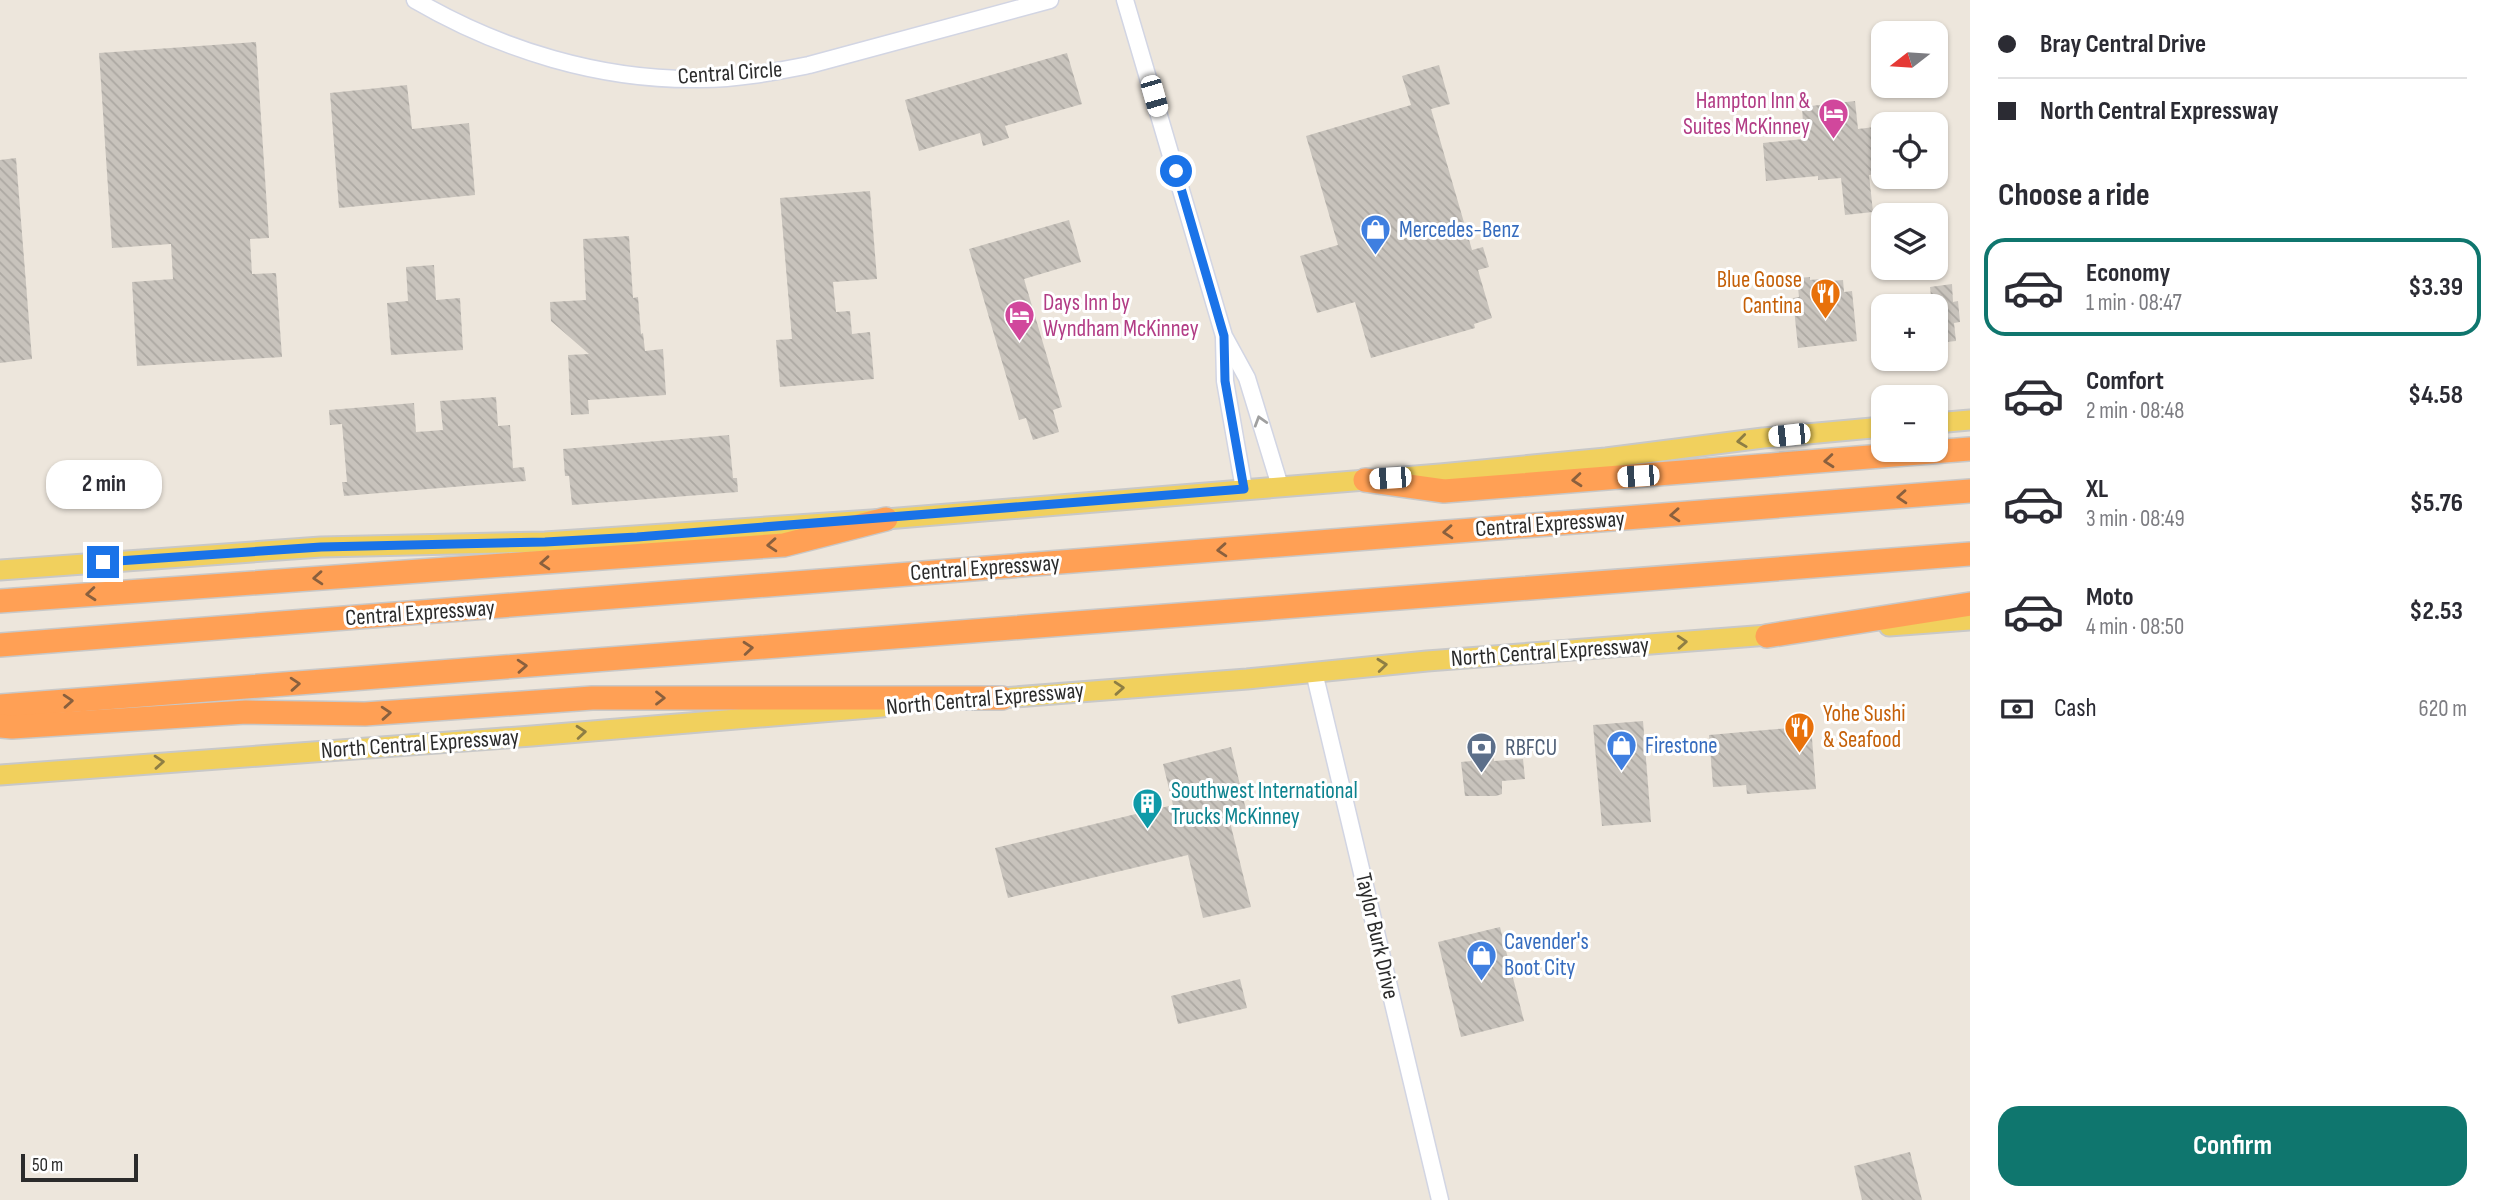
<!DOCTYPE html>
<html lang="en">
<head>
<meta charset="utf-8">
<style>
	body { margin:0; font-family:"Sofia Sans Condensed",sans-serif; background:#f7f7f7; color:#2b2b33; height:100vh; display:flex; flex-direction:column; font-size:26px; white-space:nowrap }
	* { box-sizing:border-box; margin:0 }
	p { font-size:23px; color:#7c7c81 }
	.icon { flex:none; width:38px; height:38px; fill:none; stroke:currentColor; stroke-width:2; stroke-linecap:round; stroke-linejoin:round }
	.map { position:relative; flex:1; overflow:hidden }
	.details { display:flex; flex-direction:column; background:#fff; width:525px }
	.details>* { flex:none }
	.top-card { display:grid; align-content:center; height:154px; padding:0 28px; background:#fff }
	.needle { width:46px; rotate:253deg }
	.controls { position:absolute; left:1871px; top:21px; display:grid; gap:14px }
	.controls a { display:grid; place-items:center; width:77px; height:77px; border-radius:14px; background:#fff; box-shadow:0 2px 5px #0004; font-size:35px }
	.scale { position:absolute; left:21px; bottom:18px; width:117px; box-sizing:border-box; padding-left:7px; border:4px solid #2b2b2b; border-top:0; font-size:19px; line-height:24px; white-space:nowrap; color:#2b2b2b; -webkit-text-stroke:5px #fff; paint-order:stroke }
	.end { position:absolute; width:32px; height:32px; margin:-16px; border:9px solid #1a73e8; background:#fff; box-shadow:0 0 0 4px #fff }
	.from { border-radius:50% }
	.bubble { position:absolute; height:49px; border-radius:21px; background:#fff; box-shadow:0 2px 5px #0004; font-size:23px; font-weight:700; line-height:49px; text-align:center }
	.car { position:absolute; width:21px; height:42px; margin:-21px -10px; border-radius:9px; box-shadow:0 0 5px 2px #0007; background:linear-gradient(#fff 24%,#345 0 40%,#fff 0 76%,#345 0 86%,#fff 0) }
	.top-card b { display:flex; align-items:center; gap:24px; height:66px; font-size:26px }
	.top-card b+b { border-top:2px solid #e1e1e2 }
	.top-card i { width:18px; height:18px; background:#2b2b33 }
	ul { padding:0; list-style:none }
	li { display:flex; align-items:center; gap:21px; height:98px; margin:0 14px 10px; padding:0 14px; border:4px solid transparent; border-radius:21px }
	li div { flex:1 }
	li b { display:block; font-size:26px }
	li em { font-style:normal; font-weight:700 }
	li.active { border-color:#0f766e }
	li>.icon { width:63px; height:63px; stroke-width:1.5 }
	h2 { padding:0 28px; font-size:32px; line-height:84px }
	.pay { display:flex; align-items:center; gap:18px; height:77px; padding:0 28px; font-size:26px }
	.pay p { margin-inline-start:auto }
	.action { display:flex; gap:14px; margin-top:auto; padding:14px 28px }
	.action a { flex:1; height:80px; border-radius:21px; background:#0f766e; color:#fff; font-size:28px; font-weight:700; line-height:80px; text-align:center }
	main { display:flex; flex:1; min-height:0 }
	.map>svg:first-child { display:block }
	.building { fill:url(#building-back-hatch) }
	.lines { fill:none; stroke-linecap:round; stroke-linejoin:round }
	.minor-casing { stroke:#d2d5e3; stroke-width:19 }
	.major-casing { stroke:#c8c8c8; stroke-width:23 }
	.highway-casing { stroke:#c8c8c8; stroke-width:26 }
	.minor { stroke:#fff; stroke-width:16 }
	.major { stroke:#f1d05d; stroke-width:19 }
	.highway { stroke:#ffa055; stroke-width:23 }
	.oneway { stroke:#a0a0a0 }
	.oneway2 { stroke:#8e7e44 }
	.oneway3 { stroke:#8a603e }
	.route { stroke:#1a73e8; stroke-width:9 }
	.labels { text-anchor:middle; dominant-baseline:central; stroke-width:6; stroke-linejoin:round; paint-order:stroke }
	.street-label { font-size:23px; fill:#2b2b2b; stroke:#fff }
	.hotel-label { font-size:23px; fill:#b23c85; stroke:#fff; text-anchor:end }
	.shop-label { font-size:23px; fill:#366cbe; stroke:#fff; text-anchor:start }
	.food-label { font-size:23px; fill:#c56008; stroke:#fff; text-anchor:end }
	.service-label { font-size:23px; fill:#4e5e75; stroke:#fff; text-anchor:start }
	.culture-label { font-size:23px; fill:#0d838f; stroke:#fff; text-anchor:start }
</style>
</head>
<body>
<main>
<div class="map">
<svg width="1970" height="1200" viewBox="0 0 1970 1200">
	<defs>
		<pattern id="building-back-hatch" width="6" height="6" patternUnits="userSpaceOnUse" patternTransform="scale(1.75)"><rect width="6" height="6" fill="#c8c3bc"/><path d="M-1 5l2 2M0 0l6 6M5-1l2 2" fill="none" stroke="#aca8a2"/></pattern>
	</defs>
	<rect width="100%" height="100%" fill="#ede6dc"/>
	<!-- building -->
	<g class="building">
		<path d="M256 42 269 238 250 239 252 274 276 273 282 357 137 366 132 282 173 279 171 244 112 248 99 53Z"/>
		<path d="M1067 53 1082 104 1005 126 1009 138 983 146 980 133 919 151 905 100Z"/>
		<path d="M1439 65 1450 104 1431 109 1472 250 1483 247 1489 267 1478 270 1492 318 1474 324 1475 328 1371 358 1355 302 1317 313 1300 256 1338 245 1306 136 1411 105 1402 76Z"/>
		<path d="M407 85 412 129 469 123 475 195 339 208 330 93Z"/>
		<path d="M1855 101 1858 129 1883 126V173L1869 175 1873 212 1845 215 1841 178 1818 180V176L1766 181 1763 143 1804 139 1802 107Z"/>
		<path d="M16 158 32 359 0 363V160Z"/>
		<path d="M870 191 877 279 833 282 836 312 850 311 852 334 870 332 874 379 780 387 776 340 792 339 780 198Z"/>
		<path d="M1069 220 1081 262 1024 279 1062 407 1053 410 1059 432 1033 440 1026 418 1019 420 969 249Z"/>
		<path d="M629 236 633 298 638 297 641 334 643 333 645 351 663 349 666 395 588 400 589 414 571 415 568 355 589 354 551 321 550 302 586 300 583 239Z"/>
		<path d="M434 265 436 300 460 298 463 350 391 355 387 303 408 301 406 267Z"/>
		<path d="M1810 277V280L1830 278V281L1843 280 1844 292 1852 291 1857 341 1798 348 1793 298 1799 297 1797 278Z"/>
		<path d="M1952 284 1953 302 1958 301 1960 322 1954 323 1956 341 1936 343V306H1932L1930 287Z"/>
		<path d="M496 397 498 426 510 425 513 468 524 467 526 481 344 496 342 482H347L342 424 330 425 329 410 414 403 416 432 443 430 440 401Z"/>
		<path d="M729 435 733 478H737L738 492 572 505 569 476H565L563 449Z"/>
		<path d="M1643 721 1651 822 1602 826 1593 725Z"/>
		<path d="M1811 726 1816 789 1747 794 1746 785 1713 787 1709 735Z"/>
		<path d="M1231 747 1246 810 1228 814 1251 907 1203 918 1188 855 1008 898 995 848 1173 805 1163 764Z"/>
		<path d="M1493 757 1494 761 1523 759 1525 779 1502 781V794L1496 796H1465L1461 762 1471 761V759Z"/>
		<path d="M1500 927 1524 1021 1461 1037 1438 942Z"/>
		<path d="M1240 979 1247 1008 1178 1024 1171 996Z"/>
		<path d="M1910 1152 1922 1200H1862L1854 1166Z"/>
	</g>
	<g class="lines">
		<defs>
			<g id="minor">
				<path d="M415 0C501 50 601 81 702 79 738 79 773 72 809 65L1050 0"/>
				<path d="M1125 0 1224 336 1247 378 1280 486"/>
				<path d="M1224 338 1225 381 1244 489"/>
				<path d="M1314 672 1440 1200"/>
			</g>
			<g id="major">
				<path d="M1936 423 1970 420"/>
				<path d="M0 570 321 547 545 542 886 519 1440 474 1606 458 1763 438 1883 427"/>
				<path d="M1889 626 1970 620"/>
				<path d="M989 699 1247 679 1427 661 1782 634"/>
				<path d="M0 775 532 736 882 707"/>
			</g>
			<g id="highway">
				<path d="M1365 480 1444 491 1970 449"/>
				<path d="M0 601 784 545 886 519"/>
				<path d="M1767 636 1970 604"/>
				<path d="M0 645 1970 491"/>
				<path d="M0 706 1970 554"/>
				<path d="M0 726 12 727 246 712 365 714 592 698H1002"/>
			</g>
		</defs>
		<!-- minor casing -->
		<use href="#minor" class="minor-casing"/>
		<!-- major casing -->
		<use href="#major" class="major-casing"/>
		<!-- highway casing -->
		<use href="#highway" class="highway-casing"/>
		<!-- minor -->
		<use href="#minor" class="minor"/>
		<!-- major -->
		<use href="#major" class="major"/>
		<!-- highway -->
		<use href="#highway" class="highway"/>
	</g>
	<!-- one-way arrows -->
	<defs><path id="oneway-chevron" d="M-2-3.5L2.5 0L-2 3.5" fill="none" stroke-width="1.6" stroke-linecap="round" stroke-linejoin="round" transform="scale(1.75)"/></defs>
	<use class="oneway" href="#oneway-chevron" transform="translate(1260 421) rotate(-107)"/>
	<g class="oneway2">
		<use href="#oneway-chevron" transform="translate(1742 441) rotate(173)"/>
		<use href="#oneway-chevron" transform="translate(1682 642) rotate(-4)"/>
		<use href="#oneway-chevron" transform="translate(1382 665) rotate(-6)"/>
		<use href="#oneway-chevron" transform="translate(1119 688) rotate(-4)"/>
		<use href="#oneway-chevron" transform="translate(581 732) rotate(-5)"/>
		<use href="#oneway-chevron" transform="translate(159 762) rotate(-4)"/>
	</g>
	<g class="oneway3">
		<use href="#oneway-chevron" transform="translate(1829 461) rotate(175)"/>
		<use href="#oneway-chevron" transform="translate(1577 480) rotate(175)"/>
		<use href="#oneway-chevron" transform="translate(1902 497) rotate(176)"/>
		<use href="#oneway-chevron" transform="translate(1675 515) rotate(176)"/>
		<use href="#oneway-chevron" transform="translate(1448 532) rotate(176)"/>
		<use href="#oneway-chevron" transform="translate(772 545) rotate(176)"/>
		<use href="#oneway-chevron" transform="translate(1222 550) rotate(176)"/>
		<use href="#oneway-chevron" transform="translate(545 563) rotate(176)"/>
		<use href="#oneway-chevron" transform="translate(318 578) rotate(176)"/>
		<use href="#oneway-chevron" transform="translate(91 594) rotate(175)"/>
		<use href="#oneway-chevron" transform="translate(748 648) rotate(-5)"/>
		<use href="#oneway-chevron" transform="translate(522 666) rotate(-4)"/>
		<use href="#oneway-chevron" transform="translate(295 684) rotate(-4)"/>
		<use href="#oneway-chevron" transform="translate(660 698)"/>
		<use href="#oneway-chevron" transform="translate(68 701) rotate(-4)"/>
		<use href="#oneway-chevron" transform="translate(386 713) rotate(-4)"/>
	</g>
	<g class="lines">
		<!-- route -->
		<path class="route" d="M103 562 321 547 545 542 637 537 1244 489 1225 381 1224 336 1176 171"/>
	</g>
	<!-- icons -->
	<defs>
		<symbol id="hotel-pin" viewBox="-11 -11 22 30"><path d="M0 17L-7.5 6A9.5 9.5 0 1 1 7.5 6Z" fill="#d1479c" stroke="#fff"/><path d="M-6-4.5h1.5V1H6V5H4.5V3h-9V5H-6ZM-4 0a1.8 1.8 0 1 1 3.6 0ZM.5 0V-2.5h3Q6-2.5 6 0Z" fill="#fff"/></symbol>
		<symbol id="shop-pin" viewBox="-11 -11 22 30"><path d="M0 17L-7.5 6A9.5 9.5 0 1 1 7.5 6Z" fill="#3f7fe0" stroke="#fff"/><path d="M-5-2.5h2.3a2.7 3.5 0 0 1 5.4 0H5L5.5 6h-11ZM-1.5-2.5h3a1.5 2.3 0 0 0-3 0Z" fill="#fff"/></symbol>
		<symbol id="restaurant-pin" viewBox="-11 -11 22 30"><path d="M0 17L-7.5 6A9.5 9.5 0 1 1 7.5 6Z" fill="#e8710a" stroke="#fff"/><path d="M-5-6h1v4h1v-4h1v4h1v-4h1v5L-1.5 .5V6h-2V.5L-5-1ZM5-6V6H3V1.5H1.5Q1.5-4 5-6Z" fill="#fff"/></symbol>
		<symbol id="bank-pin" viewBox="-11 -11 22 30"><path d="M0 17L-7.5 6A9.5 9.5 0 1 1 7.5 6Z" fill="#5c6f8a" stroke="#fff"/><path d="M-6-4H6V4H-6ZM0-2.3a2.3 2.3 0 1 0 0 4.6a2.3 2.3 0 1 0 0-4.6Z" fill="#fff"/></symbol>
		<symbol id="building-pin" viewBox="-11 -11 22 30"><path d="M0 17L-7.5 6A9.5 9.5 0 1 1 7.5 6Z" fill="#0f9aa8" stroke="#fff"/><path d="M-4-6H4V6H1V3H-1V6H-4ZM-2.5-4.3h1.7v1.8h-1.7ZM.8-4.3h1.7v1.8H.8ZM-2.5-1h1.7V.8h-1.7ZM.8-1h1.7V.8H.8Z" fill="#fff"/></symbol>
	</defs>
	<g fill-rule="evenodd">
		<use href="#hotel-pin" x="1816" y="96" width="35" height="47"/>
		<use href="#shop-pin" x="1358" y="212" width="35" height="47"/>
		<use href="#restaurant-pin" x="1808" y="276" width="35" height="47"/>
		<use href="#hotel-pin" x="1002" y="298" width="35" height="47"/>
		<use href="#restaurant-pin" x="1782" y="710" width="35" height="47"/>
		<use href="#shop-pin" x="1604" y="728" width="35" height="47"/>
		<use href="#bank-pin" x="1464" y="730" width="35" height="47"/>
		<use href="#building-pin" x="1130" y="786" width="35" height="47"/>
		<use href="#shop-pin" x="1464" y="938" width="35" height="47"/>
	</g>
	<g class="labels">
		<!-- street labels -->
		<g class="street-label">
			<text transform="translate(730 73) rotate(-4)">Central Circle</text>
			<text transform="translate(1550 524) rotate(-4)">Central Expressway</text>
			<text transform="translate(985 568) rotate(-4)">Central Expressway</text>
			<text transform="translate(420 613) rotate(-4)">Central Expressway</text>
			<text transform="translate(1550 652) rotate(-4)">North Central Expressway</text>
			<text transform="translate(985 699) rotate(-5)">North Central Expressway</text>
			<text transform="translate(420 744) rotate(-4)">North Central Expressway</text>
			<text transform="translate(1377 936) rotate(77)">Taylor Burk Drive</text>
		</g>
		<!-- hotel labels -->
		<g class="hotel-label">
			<text x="1810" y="101">Hampton Inn &amp;<tspan x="1810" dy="26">Suites McKinney</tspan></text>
			<text x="1043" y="303" text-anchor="start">Days Inn by<tspan x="1043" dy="26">Wyndham McKinney</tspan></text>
		</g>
		<!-- shop labels -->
		<g class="shop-label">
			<text x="1399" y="230">Mercedes-Benz</text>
			<text x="1645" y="746">Firestone</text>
			<text x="1504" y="942">Cavender's<tspan x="1504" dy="26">Boot City</tspan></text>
		</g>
		<!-- food labels -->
		<g class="food-label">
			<text x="1802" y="280">Blue Goose<tspan x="1802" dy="26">Cantina</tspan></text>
			<text x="1823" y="714" text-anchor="start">Yohe Sushi<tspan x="1823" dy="26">&amp; Seafood</tspan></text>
		</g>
		<!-- service labels -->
		<g class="service-label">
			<text x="1505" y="748">RBFCU</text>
		</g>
		<!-- culture labels -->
		<g class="culture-label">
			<text x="1171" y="791">Southwest International<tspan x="1171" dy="26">Trucks McKinney</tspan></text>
		</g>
	</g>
</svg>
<div class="controls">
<a><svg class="needle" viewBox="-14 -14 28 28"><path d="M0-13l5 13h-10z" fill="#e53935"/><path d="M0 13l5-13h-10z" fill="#7c7c81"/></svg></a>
<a><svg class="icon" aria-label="locate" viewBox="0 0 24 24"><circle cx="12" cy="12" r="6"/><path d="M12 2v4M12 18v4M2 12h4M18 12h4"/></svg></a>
<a><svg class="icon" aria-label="layers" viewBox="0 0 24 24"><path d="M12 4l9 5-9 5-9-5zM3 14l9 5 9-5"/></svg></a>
<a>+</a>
<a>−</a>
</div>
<div class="scale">50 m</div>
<i class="end from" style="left:1176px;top:171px"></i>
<i class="end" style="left:103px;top:562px"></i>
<div class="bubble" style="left:46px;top:460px;width:116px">2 min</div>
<i class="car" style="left:1154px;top:96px;rotate:164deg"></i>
<i class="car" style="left:1789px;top:435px;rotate:264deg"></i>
<i class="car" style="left:1638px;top:476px;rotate:266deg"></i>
<i class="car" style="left:1390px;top:478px;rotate:266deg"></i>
</div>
<section class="details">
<div class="top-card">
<b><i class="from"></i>Bray Central Drive</b>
<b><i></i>North Central Expressway</b>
</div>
<h2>Choose a ride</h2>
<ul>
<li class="active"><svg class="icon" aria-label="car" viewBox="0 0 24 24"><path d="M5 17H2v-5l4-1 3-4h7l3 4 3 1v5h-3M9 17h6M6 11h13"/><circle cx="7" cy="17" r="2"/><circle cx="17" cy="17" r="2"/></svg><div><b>Economy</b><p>1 min · 08:47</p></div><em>$3.39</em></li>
<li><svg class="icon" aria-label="car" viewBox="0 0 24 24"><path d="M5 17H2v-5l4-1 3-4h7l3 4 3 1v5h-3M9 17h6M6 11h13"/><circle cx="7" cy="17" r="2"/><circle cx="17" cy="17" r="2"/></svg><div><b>Comfort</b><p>2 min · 08:48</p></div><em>$4.58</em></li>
<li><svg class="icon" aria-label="car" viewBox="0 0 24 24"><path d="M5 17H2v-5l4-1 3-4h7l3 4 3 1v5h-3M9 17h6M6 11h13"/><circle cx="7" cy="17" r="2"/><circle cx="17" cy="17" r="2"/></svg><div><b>XL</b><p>3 min · 08:49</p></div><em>$5.76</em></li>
<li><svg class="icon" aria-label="car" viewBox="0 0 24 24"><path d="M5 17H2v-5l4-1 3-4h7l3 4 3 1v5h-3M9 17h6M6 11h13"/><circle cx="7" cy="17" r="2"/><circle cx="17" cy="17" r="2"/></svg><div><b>Moto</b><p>4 min · 08:50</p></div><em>$2.53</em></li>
</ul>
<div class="pay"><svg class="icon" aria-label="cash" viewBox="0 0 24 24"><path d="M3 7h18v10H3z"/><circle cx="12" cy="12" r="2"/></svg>Cash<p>620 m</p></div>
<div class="action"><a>Confirm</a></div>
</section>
</main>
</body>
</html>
